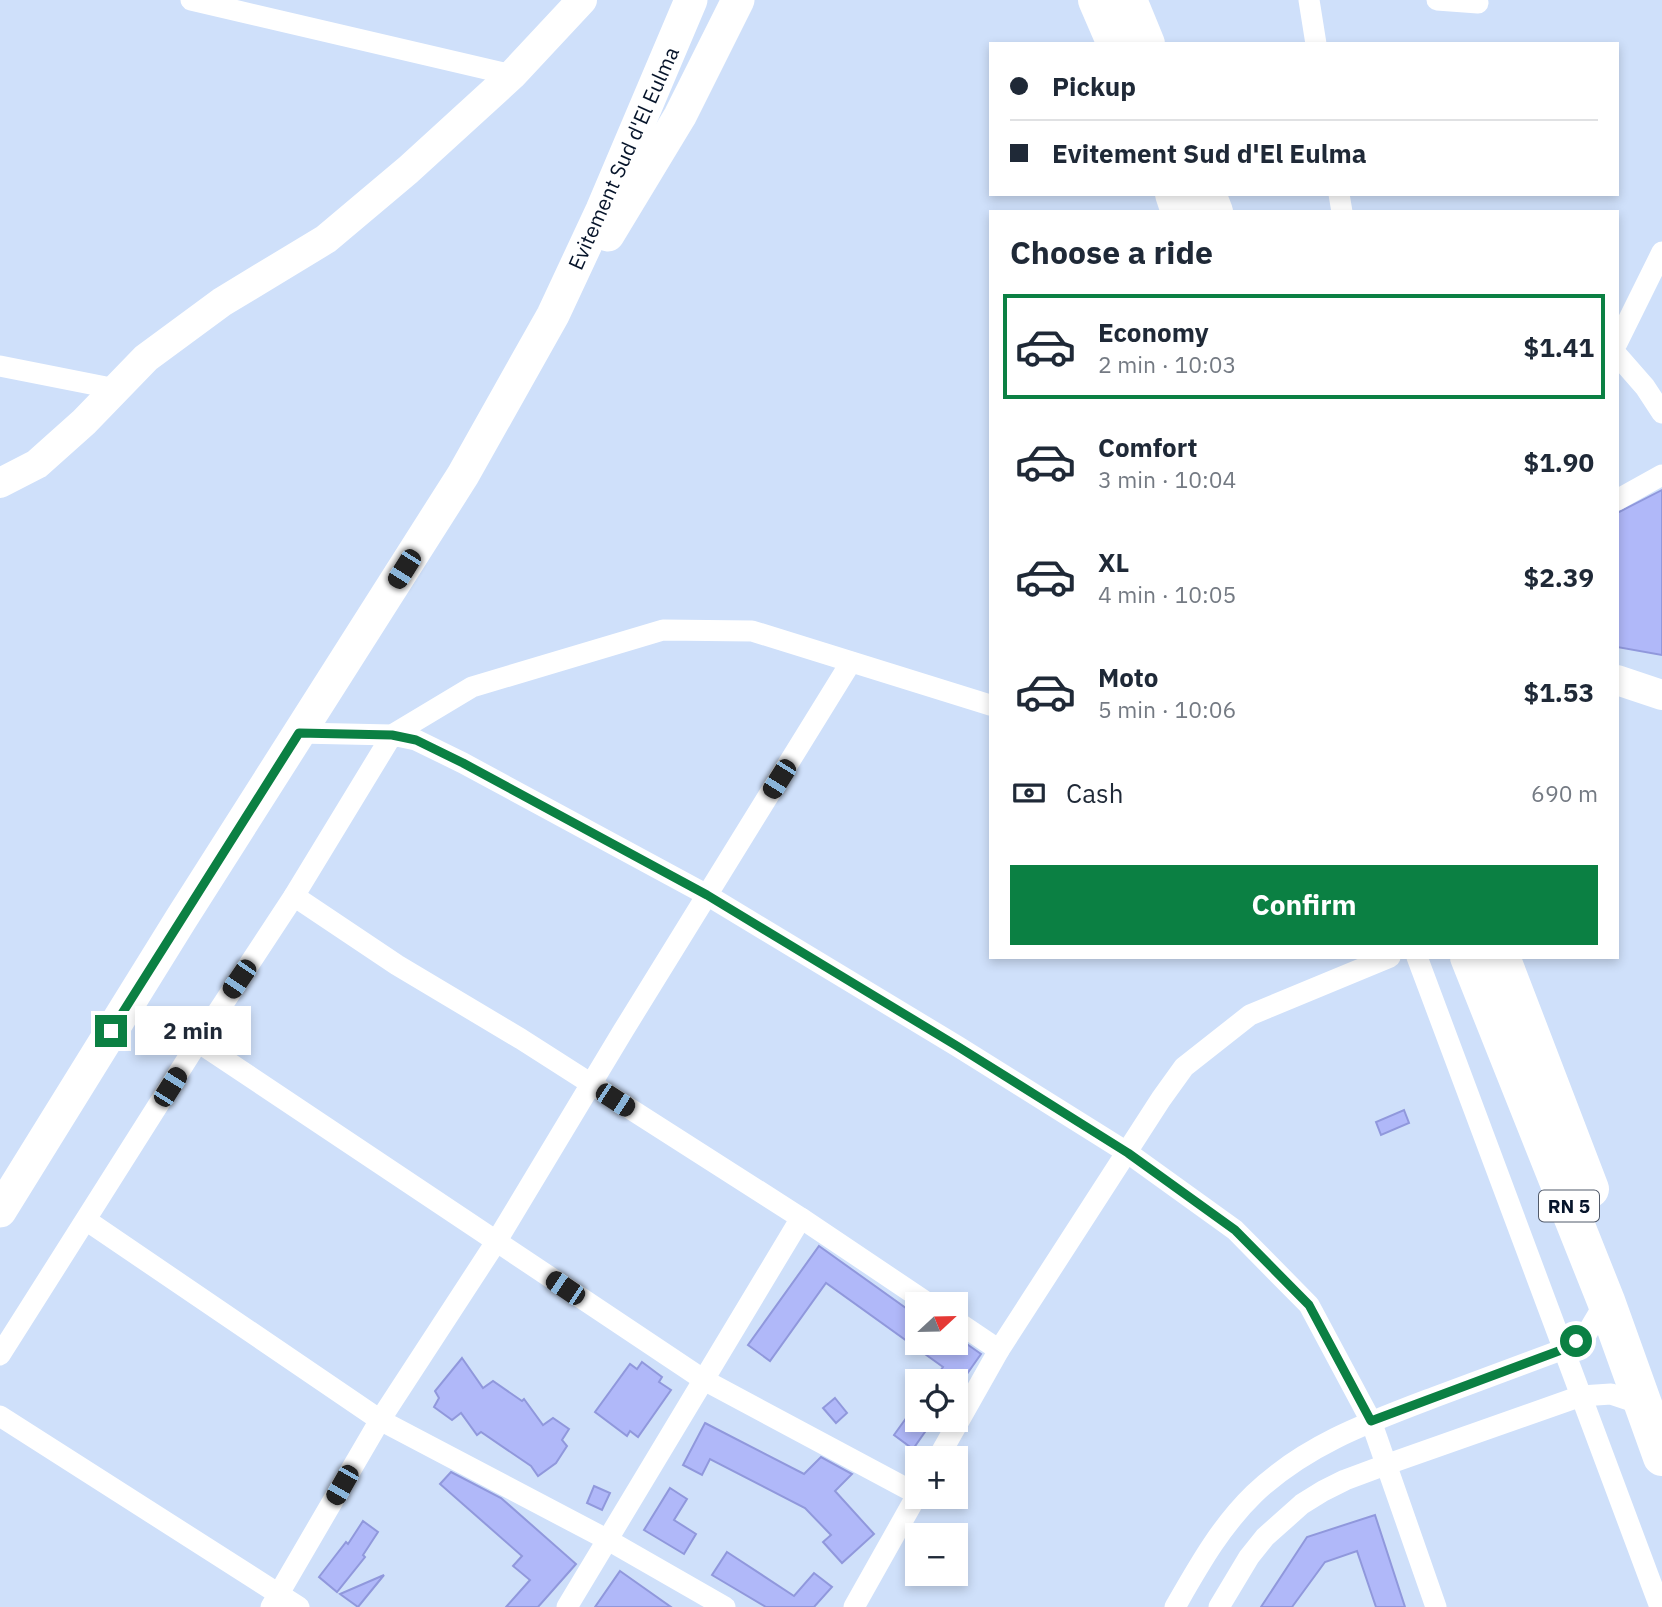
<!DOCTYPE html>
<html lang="en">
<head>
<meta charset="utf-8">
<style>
	body { margin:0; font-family:"IBM Plex Sans",sans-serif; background:#f2f2f3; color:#1f2937; height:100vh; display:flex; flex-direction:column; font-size:26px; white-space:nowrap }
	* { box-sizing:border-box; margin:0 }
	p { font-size:23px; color:#747a83 }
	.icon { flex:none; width:38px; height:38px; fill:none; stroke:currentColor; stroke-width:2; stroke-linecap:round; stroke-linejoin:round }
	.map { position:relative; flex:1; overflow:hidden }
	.drawer { position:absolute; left:989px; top:210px; width:630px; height:749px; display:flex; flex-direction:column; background:#fff; border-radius:0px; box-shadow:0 4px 10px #0003 }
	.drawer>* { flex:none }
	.banner { position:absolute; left:989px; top:42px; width:630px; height:154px; border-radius:0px; box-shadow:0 4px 10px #0003; display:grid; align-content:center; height:154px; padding:0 21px; background:#fff }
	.needle { width:46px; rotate:68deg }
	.fabs { position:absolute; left:905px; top:1292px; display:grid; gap:14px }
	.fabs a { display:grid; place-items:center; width:63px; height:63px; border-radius:0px; background:#fff; box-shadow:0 4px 10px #0003; font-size:35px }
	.end { position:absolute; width:32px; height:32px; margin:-16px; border:9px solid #0b8043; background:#fff; box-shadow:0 0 0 4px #fff }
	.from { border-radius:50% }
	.bubble { position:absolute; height:49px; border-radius:0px; background:#fff; box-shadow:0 4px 10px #0003; font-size:23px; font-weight:800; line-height:49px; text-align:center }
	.car { position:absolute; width:21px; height:42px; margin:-21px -10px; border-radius:9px; box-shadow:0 0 5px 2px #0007; background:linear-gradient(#222 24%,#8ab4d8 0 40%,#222 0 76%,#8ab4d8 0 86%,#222 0) }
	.banner b { display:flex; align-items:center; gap:24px; height:66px; font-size:26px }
	.banner b+b { border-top:2px solid #e0e1e3 }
	.banner i { width:18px; height:18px; background:#1f2937 }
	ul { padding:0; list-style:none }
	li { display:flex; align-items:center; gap:21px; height:105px; margin:0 14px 10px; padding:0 7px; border:4px solid transparent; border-radius:0px }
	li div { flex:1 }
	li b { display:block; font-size:26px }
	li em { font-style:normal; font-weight:800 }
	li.active { border-color:#0b8043 }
	li>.icon { width:63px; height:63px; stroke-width:1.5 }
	h2 { padding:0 21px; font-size:32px; line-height:84px }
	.pay { display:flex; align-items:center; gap:18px; height:77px; padding:0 21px; font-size:26px }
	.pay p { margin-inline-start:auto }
	.primary-button { display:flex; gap:14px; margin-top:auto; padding:14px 21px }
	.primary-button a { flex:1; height:80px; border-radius:0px; background:#0b8043; color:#fff; font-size:28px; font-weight:800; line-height:80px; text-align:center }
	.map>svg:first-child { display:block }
	.building { fill:#b0b8f9; stroke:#9098dc; stroke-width:2 }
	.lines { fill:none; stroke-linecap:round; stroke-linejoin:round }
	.street { stroke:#fff; stroke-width:21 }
	.secondary { stroke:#fff; stroke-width:30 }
	.primary { stroke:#fff; stroke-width:33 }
	.highway { stroke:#fff; stroke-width:38 }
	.route { stroke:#0b8043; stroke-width:9 }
	.labels { text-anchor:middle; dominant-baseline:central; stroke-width:6; stroke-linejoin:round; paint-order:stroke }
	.shield { fill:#fff; stroke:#515a6a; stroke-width:2 }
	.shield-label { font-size:19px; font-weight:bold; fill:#06142a }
	.street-label { font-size:21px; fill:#06142a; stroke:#fff }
</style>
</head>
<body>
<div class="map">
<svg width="1662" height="1607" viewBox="0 0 1662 1607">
	<rect width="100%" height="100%" fill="#cfe0fa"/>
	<!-- building -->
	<g class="building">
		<path d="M1662 490V655L1617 647V513Z"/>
		<path d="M1404 1110 1409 1123 1381 1135 1376 1122Z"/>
		<path d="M819 1246 917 1316V1342H959L961 1340 981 1354 962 1381H933L943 1367 826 1283 770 1361 748 1345Z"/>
		<path d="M462 1358 483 1388 493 1381 522 1401 524 1399 543 1425 553 1418 569 1429 562 1440 567 1446 556 1463 538 1476 531 1466 481 1432 477 1435 461 1413 452 1420 434 1407 439 1398 435 1391Z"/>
		<path d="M642 1362 662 1377 659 1382 671 1390 638 1437 630 1431 627 1436 595 1412 630 1364 637 1369Z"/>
		<path d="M835 1398 847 1413 836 1423 823 1408Z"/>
		<path d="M917 1403V1419H934L913 1449 894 1435Z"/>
		<path d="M705 1423 804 1474 821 1457 852 1474 835 1491 874 1534 842 1563 823 1542 831 1535 805 1508 710 1459 702 1475 683 1465Z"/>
		<path d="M451 1472 501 1498 576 1564 538 1607H506L530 1580 513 1566 522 1556 440 1484Z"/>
		<path d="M594 1486 610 1493 602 1510 587 1503Z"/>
		<path d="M670 1488 687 1499 674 1520 696 1534 684 1554 644 1530Z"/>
		<path d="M1375 1515 1405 1607H1376L1357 1551 1325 1562 1292 1607H1261L1307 1537Z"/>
		<path d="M363 1521 378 1532 363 1555 365 1557 337 1592 319 1577 346 1542 348 1544Z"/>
		<path d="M727 1552 794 1596 814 1573 832 1587 814 1607H766L712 1575Z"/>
		<path d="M620 1571 671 1607H595Z"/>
		<path d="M384 1575 358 1607 340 1594Z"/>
	</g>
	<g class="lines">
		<!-- street -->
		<g class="street">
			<path d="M191 0 512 75"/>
			<path d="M1309 0 1316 44"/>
			<path d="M1437 0 1478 3"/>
			<path d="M1339 194 1342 212"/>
			<path d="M1617 343 1662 252"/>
			<path d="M1617 355 1645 387 1662 413"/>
			<path d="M0 366 116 389"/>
			<path d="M1617 500 1662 475"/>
			<path d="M299 733 392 735 472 687 663 630 752 631 990 705"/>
			<path d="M294 896 397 965 521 1039 801 1218 929 1304"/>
			<path d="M1417 957 1660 1607"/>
			<path d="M198 1042 704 1380 917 1494"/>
			<path d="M86 1220 380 1420 608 1540 725 1607"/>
			<path d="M999 1350 1161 1099 1184 1067 1250 1015 1390 957"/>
			<path d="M0 1355 198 1042 294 896 392 735 416 740 463 763 707 895 957 1046 1128 1153 1235 1230 1309 1305 1371 1421 1436 1607"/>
			<path d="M0 1416 299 1607"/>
			<path d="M938 1458 999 1350 956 1321"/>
			<path d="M271 1607 380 1420 496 1242 623 1031 851 662"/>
			<path d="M567 1607 801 1218"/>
			<path d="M854 1607 917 1495"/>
			<path d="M1175 1607C1198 1567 1220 1527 1254 1494 1305 1445 1369 1422 1435 1397 1478 1381 1521 1365 1564 1349L1587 1333 1606 1301"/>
			<path d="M1219 1607 1249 1557 1265 1537 1302 1504 1323 1491 1345 1480 1388 1464 1581 1396 1611 1394 1644 1405"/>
		</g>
		<!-- secondary -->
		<g class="secondary">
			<path d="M0 483 37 464 84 422 146 358 222 302 326 239 408 170 512 75 582 0"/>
			<path d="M1617 680 1662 695"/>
		</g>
		<!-- primary -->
		<g class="primary">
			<path d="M608 235 680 116 738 0"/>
			<path d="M0 1211 181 919 463 475 553 315 602 210 691 0"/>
		</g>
		<!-- highway -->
		<g class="highway">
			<path d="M1097 0 1116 44"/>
			<path d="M1128 0 1146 44"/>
			<path d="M1174 194 1180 212"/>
			<path d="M1207 194 1214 212"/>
			<path d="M1469 957 1606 1301 1662 1457"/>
			<path d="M1501 957 1590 1189"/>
		</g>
	</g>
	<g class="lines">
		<!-- route -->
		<path class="route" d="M111 1031 299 733 392 735 416 740 463 763 707 895 957 1046 1128 1153 1235 1230 1309 1305 1371 1421 1564 1349 1576 1341"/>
	</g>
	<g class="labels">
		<!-- shield labels -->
		<rect class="shield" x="1539" y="1190.5" width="60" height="31" rx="5"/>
		<g class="shield-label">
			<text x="1569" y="1206">RN 5</text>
		</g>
		<!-- street labels -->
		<g class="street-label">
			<text transform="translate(623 158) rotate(-66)">Evitement Sud d'El Eulma</text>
		</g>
	</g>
</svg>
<div class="fabs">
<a><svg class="needle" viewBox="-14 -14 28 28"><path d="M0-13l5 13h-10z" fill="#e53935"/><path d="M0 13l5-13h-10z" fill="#747a83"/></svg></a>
<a><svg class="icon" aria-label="locate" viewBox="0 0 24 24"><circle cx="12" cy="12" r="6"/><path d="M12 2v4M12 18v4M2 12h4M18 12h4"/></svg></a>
<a>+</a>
<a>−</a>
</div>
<i class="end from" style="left:1576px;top:1341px"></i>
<i class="end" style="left:111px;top:1031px"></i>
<div class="bubble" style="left:135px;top:1006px;width:116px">2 min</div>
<i class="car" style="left:404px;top:569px;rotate:212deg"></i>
<i class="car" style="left:779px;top:779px;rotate:212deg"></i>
<i class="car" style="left:239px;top:979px;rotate:214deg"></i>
<i class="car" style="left:170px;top:1087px;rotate:32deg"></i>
<i class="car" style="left:615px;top:1100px;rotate:123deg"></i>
<i class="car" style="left:565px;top:1288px;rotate:304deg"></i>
<i class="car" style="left:342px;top:1485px;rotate:210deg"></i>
<div class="banner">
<b><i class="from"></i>Pickup</b>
<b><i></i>Evitement Sud d'El Eulma</b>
</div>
<section class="drawer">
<h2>Choose a ride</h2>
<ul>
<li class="active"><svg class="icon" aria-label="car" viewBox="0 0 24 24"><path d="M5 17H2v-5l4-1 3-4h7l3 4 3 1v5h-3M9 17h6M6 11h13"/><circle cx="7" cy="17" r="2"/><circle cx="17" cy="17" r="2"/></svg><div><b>Economy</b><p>2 min · 10:03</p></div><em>$1.41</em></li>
<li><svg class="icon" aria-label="car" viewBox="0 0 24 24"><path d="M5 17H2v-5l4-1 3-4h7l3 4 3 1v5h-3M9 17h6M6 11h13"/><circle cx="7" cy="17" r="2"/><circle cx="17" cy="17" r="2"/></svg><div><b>Comfort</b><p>3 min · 10:04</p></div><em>$1.90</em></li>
<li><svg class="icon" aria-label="car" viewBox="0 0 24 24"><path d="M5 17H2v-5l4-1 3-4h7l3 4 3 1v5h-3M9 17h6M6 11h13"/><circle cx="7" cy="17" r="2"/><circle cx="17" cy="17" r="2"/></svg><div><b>XL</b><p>4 min · 10:05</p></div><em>$2.39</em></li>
<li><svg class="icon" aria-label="car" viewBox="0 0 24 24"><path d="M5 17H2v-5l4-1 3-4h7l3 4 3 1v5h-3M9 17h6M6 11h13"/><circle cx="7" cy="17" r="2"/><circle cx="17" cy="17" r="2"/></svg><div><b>Moto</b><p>5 min · 10:06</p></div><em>$1.53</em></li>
</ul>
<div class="pay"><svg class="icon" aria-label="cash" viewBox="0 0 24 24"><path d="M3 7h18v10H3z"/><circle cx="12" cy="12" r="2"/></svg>Cash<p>690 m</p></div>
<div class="primary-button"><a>Confirm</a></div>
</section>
</div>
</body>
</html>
